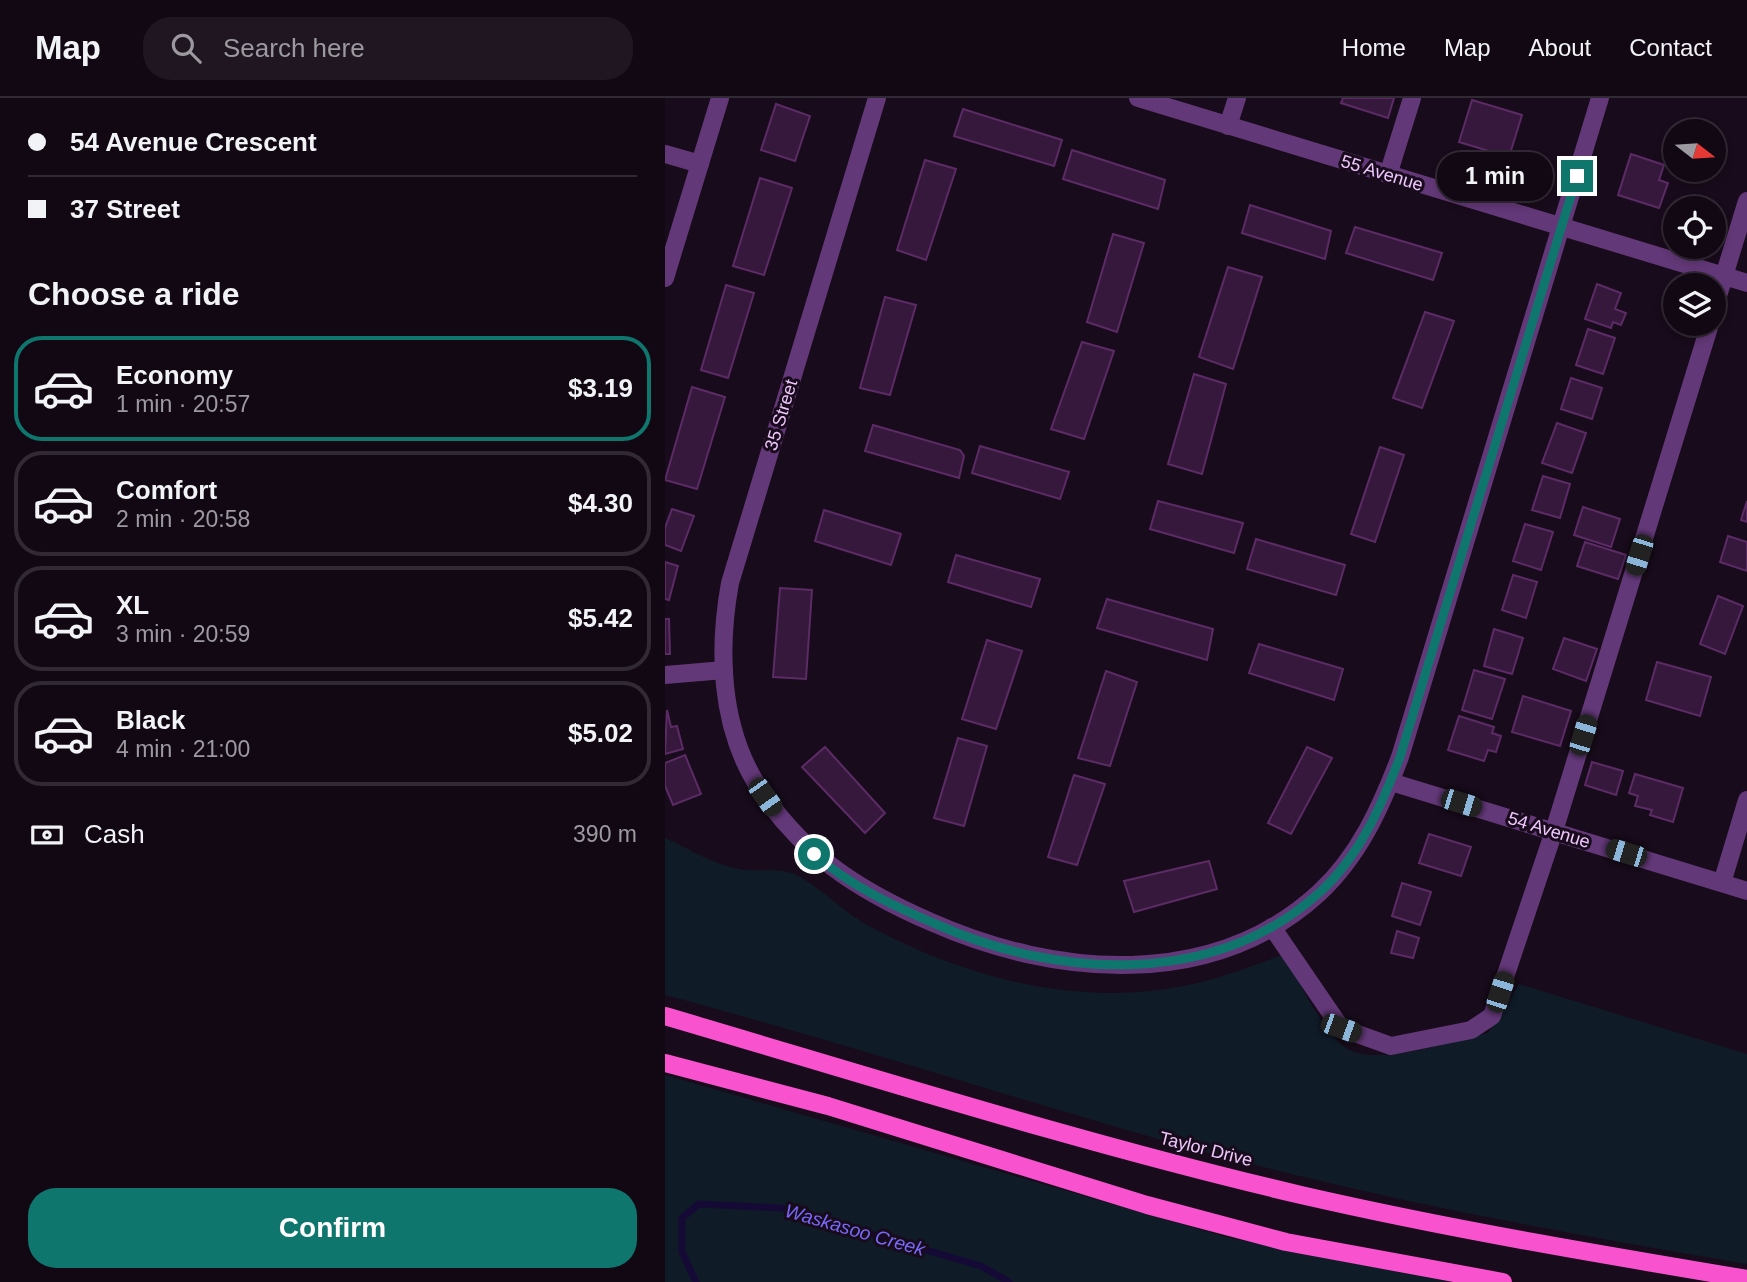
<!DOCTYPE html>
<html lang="en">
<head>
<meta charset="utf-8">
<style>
	body { margin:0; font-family:Arial,sans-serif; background:#1f1622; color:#f1f3f6; height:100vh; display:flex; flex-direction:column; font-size:26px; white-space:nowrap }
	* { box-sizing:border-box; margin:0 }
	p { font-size:23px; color:#9c9aa0 }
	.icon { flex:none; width:38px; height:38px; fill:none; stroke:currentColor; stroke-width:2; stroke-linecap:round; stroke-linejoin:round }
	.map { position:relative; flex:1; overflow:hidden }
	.drawer { display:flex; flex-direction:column; background:#120814; width:665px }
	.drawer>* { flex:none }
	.top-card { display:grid; align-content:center; height:154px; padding:0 28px; background:#120814 }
	.needle { width:46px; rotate:107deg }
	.tools { position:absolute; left:998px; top:21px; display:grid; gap:14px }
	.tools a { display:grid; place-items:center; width:63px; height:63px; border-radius:50%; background:#120814; box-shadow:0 4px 10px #0003,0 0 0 2px #312934; font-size:35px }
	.end { position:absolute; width:32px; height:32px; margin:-16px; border:9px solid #0f766e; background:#fff; box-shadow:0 0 0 4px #fff }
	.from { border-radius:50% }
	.bubble { position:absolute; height:49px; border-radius:24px; background:#120814; box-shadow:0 4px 10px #0003,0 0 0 2px #312934; font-size:23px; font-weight:600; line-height:49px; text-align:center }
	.car { position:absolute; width:21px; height:42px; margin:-21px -10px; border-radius:9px; box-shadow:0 0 5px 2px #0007; background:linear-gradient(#222 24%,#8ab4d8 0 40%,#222 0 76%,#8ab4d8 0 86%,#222 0) }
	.top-card b { display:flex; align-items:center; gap:24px; height:66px; font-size:26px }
	.top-card b+b { border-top:2px solid #312934 }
	.top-card i { width:18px; height:18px; background:#f1f3f6 }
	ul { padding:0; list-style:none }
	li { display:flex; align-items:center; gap:21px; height:105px; margin:0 14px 10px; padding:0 14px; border:4px solid #312934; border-radius:28px }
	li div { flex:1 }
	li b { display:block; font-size:26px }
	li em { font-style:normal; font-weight:600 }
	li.current { border-color:#0f766e }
	li>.icon { width:63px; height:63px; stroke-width:1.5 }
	h2 { padding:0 28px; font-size:32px; line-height:84px }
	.pay { display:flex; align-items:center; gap:18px; height:77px; padding:0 28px; font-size:26px }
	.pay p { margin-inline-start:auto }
	.action { display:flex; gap:14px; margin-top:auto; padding:14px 28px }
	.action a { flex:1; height:80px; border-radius:28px; background:#0f766e; color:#fff; font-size:28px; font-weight:600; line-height:80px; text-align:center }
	header { display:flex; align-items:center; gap:42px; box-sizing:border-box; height:98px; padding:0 35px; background:#120814; border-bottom:2px solid #312934 }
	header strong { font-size:33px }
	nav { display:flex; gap:38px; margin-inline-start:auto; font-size:24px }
	.search { width:490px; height:63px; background:#1f1622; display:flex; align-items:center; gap:18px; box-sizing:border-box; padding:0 24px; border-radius:28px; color:#9c9aa0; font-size:26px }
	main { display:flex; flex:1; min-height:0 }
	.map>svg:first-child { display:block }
	.green { fill:#101b28 }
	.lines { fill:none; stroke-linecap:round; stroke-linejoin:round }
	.stream { stroke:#150a35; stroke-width:7 }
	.building { fill:#35183b; stroke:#5c2b66; stroke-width:2 }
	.minor { stroke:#633878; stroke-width:18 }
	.major { stroke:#f952ce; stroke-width:18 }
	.route { stroke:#0f766e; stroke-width:9 }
	.labels { text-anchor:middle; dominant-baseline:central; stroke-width:6; stroke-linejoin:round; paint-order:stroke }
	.street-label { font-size:18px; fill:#efc7fd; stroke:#180b1b }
	.water-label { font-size:19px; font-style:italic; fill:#776afa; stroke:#180b1b }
</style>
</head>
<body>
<header>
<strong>Map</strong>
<div class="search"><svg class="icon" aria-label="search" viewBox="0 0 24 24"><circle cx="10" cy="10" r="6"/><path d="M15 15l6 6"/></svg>Search here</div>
<nav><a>Home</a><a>Map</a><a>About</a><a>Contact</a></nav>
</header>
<main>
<section class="drawer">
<div class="top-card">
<b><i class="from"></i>54 Avenue Crescent</b>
<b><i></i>37 Street</b>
</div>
<h2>Choose a ride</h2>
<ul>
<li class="current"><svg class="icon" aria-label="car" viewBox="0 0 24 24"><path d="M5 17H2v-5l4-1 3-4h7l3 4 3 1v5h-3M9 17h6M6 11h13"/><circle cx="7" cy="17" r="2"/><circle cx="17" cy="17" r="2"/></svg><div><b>Economy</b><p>1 min · 20:57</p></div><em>$3.19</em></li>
<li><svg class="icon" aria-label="car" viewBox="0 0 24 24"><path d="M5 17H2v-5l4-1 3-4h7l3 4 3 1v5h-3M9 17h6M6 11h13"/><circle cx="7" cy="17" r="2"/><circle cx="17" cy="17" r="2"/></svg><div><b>Comfort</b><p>2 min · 20:58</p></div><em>$4.30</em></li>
<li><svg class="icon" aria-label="car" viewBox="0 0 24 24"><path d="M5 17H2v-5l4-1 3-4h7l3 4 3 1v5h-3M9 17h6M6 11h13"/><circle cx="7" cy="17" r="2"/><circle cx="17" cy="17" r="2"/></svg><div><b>XL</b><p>3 min · 20:59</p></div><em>$5.42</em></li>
<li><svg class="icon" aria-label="car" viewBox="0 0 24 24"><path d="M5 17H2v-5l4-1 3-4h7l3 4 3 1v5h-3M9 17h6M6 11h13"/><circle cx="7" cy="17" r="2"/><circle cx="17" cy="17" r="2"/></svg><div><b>Black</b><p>4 min · 21:00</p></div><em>$5.02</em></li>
</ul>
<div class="pay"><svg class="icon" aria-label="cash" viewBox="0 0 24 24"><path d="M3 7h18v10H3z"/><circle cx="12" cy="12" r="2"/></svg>Cash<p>390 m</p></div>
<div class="action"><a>Confirm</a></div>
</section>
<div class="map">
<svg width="1082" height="1184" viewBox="0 0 1082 1184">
	<rect width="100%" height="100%" fill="#180b1b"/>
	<!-- green -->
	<g class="green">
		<path d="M0 740C23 750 49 767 74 771 90 774 111 770 127 775 147 782 183 818 206 829 301 880 411 909 519 888 554 881 587 868 620 856 632 880 658 935 681 950 713 970 787 942 823 935L854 886 1082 956V1166C879 1132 677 1094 479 1037 319 991 161 940 0 897Z"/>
		<path d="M0 977 561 1139 787 1184H0Z"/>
	</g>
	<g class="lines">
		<!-- stream -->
		<path class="stream" d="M31 1184 17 1154V1120L34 1106 116 1110 316 1168 344 1184"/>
	</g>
	<!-- building -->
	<g class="building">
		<path d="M678 0H729L723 20 676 5Z"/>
		<path d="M807 2 857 17 844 59 794 44Z"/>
		<path d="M111 6 145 18 130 63 96 52Z"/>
		<path d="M298 11 397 42 389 68 289 38Z"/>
		<path d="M407 52 500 82 493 111 398 81Z"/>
		<path d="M966 56 999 67 994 82 1003 85 994 110 953 97Z"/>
		<path d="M260 62 291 71 261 162 232 152Z"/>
		<path d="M95 80 127 90 99 177 68 168Z"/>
		<path d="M585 107 666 133 660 161 577 135Z"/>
		<path d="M690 129 777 155 768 182 681 155Z"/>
		<path d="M448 136 479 145 452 234 422 224Z"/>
		<path d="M563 169 597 179 568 271 534 259Z"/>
		<path d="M932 186 956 195 950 211 961 215 956 227 948 224 946 230 920 221Z"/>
		<path d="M61 187 89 195 63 280 36 272Z"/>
		<path d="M220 199 251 207 225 297 195 290Z"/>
		<path d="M760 214 789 223 757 310 728 300Z"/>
		<path d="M923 231 950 240 938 276 911 267Z"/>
		<path d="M417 244 449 253 419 341 386 331Z"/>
		<path d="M529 276 561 286 537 376 503 366Z"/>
		<path d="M906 280 937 290 927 321 896 311Z"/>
		<path d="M27 289 60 299 32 391 0 382Z"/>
		<path d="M892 325 921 335 907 375 877 365Z"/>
		<path d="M208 327 295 352 299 358 294 380 200 353Z"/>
		<path d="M315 348 404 374 395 401 307 375Z"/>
		<path d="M715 349 739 357 710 444 686 436Z"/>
		<path d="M878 378 905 386 895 420 867 412Z"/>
		<path d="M493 403 578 425 569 455 485 431Z"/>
		<path d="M1082 403V424L1076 422Z"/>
		<path d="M918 409 955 421 946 449 909 437Z"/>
		<path d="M7 411 29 418 16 453 0 447V430Z"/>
		<path d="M159 412 236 436 226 467 150 443Z"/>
		<path d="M860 426 888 434 876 472 848 463Z"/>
		<path d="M1063 438 1082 444V473L1055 464Z"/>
		<path d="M591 441 680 467 671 497 582 471Z"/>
		<path d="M920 444 961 457 953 481 912 468Z"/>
		<path d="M291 457 375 481 366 509 283 484Z"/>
		<path d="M0 464 13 468 4 502 0 501Z"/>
		<path d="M848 477 872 484 861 520 837 512Z"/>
		<path d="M115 490 147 492 141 581 108 579Z"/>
		<path d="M1053 498 1078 508 1060 556 1035 546Z"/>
		<path d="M442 501 548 531 542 562 432 530Z"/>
		<path d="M0 521H4L5 556H0Z"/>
		<path d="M829 531 858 540 847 576 819 568Z"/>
		<path d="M899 540 932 551 921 583 888 571Z"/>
		<path d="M322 542 357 553 331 631 297 621Z"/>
		<path d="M594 546 678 571 669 602 584 575Z"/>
		<path d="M992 564 1046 579 1035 618 981 602Z"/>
		<path d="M809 572 840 581 827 621 797 612Z"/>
		<path d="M441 573 472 584 445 668 413 660Z"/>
		<path d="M858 598 906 613 895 648 847 634Z"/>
		<path d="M2 612 6 629 12 628 18 651 0 656Z"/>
		<path d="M794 618 829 629 827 635 836 638 831 654 823 652 819 663 783 652Z"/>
		<path d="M293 640 322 648 299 728 269 720Z"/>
		<path d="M160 649 220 715 200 735 137 669Z"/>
		<path d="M642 649 667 660 626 736 603 725Z"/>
		<path d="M20 657 36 696 8 707 0 688V665Z"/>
		<path d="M927 664 958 673 951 697 920 687Z"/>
		<path d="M970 676 1018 690 1008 724 985 717 987 712 970 708 973 698 964 695Z"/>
		<path d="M409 677 440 686 412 767 383 759Z"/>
		<path d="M764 736 806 749 796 778 754 765Z"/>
		<path d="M544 763 552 791 469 814 459 783Z"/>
		<path d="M737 785 766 794 755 827 727 818Z"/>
		<path d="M732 833 754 840 748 860 726 855Z"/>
	</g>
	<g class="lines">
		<!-- minor -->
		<g class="minor">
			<path d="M212 0 65 485C53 551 55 626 91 685 133 754 194 793 266 824 390 879 547 893 654 795 694 758 716 709 735 659L935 0"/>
			<path d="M473 0 1082 185"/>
			<path d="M563 28 572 0"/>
			<path d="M0 56 35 66"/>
			<path d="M723 77 747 0"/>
			<path d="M0 180 55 0"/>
			<path d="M1048 214 1082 103"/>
			<path d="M0 577 59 572"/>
			<path d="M726 684 1082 793"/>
			<path d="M1057 785 1082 702"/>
			<path d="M607 829 676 930 726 948 806 932 827 918 889 733 1045 226"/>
		</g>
		<!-- major -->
		<g class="major">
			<path d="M0 918C211 980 422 1047 636 1097 784 1131 933 1156 1082 1181"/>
			<path d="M0 965 163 1008 482 1107 621 1144 838 1184"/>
		</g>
	</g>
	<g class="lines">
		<!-- route -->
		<path class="route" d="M149 756C185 788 229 808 273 827 395 881 549 889 654 795 694 759 716 709 735 659L912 78"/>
	</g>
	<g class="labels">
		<!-- street labels -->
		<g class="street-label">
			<text transform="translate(717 75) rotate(17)">55 Avenue</text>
			<text transform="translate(116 317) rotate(-73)">35 Street</text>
			<text transform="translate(884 732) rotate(17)">54 Avenue</text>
			<text transform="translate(541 1051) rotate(14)">Taylor Drive</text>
		</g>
		<!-- water labels -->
		<g class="water-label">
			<text transform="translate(190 1132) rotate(16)">Waskasoo Creek</text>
		</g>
	</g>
</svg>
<div class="tools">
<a><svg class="needle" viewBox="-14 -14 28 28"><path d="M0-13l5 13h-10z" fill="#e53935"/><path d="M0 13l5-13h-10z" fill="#9c9aa0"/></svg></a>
<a><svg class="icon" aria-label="locate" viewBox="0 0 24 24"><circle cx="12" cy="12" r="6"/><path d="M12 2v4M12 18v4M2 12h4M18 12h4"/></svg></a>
<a><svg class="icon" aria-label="layers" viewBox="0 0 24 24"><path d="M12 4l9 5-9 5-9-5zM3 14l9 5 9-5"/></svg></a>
</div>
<i class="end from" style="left:149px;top:756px"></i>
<i class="end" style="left:912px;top:78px"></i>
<div class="bubble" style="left:772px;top:54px;width:116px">1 min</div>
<i class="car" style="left:974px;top:457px;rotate:197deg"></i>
<i class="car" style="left:918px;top:637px;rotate:17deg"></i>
<i class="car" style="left:100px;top:699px;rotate:145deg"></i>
<i class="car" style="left:796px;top:705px;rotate:107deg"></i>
<i class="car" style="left:961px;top:755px;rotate:287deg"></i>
<i class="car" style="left:835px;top:894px;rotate:18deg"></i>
<i class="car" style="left:676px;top:930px;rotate:110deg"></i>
</div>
</main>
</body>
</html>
